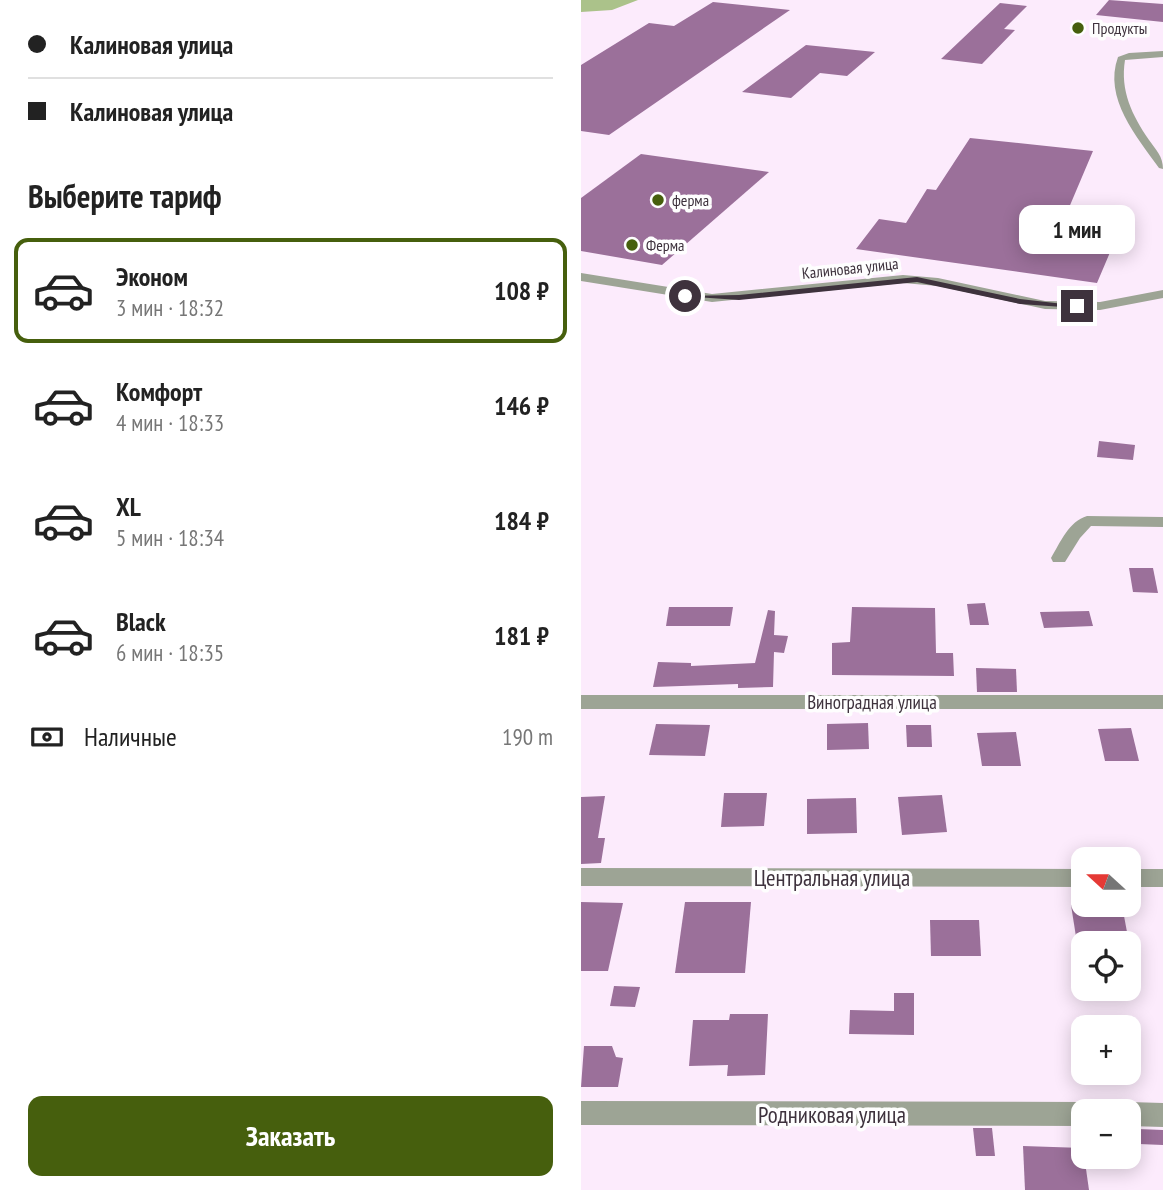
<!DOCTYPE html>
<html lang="ru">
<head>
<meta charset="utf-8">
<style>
	body { margin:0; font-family:"PT Sans Narrow",sans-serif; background:#f6f6f6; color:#222; height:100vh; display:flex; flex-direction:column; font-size:26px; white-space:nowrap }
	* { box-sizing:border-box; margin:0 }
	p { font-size:23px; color:#767676 }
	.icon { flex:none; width:38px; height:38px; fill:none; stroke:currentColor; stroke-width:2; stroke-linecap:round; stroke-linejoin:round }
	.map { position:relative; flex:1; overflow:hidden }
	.details { display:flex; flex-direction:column; background:#fff; width:581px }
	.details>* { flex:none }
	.guide { display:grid; align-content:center; height:154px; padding:0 28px; background:#fff }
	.needle { width:46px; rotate:291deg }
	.fabs { position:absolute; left:490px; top:847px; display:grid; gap:14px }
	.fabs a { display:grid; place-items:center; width:70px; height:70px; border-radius:14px; background:#fff; box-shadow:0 4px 18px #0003; font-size:35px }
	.end { position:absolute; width:32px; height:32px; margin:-16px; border:9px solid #3e323d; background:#fff; box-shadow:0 0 0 4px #fff }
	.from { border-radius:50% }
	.bubble { position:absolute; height:49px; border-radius:14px; background:#fff; box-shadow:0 4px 18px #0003; font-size:23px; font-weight:800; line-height:49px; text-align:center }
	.guide b { display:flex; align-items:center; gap:24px; height:66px; font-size:26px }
	.guide b+b { border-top:2px solid #e0e0e0 }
	.guide i { width:18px; height:18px; background:#222 }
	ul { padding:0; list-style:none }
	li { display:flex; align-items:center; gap:21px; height:105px; margin:0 14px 10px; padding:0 14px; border:4px solid transparent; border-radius:14px }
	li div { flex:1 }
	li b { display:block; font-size:26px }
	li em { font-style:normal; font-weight:800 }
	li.selected { border-color:#465f0d }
	li>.icon { width:63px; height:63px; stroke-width:1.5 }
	h2 { padding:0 28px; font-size:32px; line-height:84px }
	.pay { display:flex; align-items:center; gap:18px; height:77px; padding:0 28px; font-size:26px }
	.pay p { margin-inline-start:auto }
	.button { display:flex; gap:14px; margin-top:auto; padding:14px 28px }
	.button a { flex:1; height:80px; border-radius:14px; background:#465f0d; color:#fff; font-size:28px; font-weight:800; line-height:80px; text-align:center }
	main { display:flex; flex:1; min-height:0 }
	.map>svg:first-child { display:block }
	.forest { fill:#abc28a }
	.building { fill:#9b709a }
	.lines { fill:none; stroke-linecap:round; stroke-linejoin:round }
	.minor { fill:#9da495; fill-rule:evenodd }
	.route { fill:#3e323d }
	.poi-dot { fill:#465f0d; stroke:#fefefe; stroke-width:2.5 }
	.labels { text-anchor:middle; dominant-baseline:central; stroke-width:7; stroke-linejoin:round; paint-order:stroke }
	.far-poi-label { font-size:16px; fill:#3e323d; stroke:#fefefe; text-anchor:start }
	.far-street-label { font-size:16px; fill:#3e323d; stroke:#fefefe }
	.street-label { font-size:19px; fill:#3e323d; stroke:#fefefe }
	.near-street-label { font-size:23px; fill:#3e323d; stroke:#fefefe }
</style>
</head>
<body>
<main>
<section class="details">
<div class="guide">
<b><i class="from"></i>Калиновая улица</b>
<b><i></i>Калиновая улица</b>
</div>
<h2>Выберите тариф</h2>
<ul>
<li class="selected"><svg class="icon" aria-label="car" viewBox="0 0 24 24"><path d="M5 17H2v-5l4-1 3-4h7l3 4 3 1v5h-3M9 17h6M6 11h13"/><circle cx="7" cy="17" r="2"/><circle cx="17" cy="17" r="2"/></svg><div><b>Эконом</b><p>3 мин · 18:32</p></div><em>108 ₽</em></li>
<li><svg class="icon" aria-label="car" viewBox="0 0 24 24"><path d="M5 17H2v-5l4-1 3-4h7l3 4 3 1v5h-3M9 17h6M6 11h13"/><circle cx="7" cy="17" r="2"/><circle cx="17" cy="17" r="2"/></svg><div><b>Комфорт</b><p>4 мин · 18:33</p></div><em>146 ₽</em></li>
<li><svg class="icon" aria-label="car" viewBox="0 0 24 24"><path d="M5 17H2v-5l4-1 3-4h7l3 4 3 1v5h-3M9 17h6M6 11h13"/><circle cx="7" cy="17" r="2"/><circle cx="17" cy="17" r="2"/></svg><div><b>XL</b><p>5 мин · 18:34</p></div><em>184 ₽</em></li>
<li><svg class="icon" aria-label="car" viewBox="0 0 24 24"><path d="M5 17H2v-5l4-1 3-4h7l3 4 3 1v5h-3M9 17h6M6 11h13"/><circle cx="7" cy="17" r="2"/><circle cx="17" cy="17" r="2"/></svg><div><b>Black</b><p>6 мин · 18:35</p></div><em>181 ₽</em></li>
</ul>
<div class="pay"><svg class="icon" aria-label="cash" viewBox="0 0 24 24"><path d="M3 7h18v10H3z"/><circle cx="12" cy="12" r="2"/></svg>Наличные<p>190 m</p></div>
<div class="button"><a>Заказать</a></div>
</section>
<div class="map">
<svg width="582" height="1190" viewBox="0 0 582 1190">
	<rect width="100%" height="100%" fill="#fcebfc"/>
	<!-- forest -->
	<path class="forest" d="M0 0H57L31 10 0 12Z"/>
	<!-- building -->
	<g class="building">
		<path d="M528 0 582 4V22L515 15Z"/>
		<path d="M132 2 209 10 28 135 0 131V65L68 23 93 26Z"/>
		<path d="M419 3 446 6 423 29 434 30 401 64 360 59Z"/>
		<path d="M225 45 294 52 266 76 239 73 210 98 161 92Z"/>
		<path d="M389 138 512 151 473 243 530 250 516 283 275 249 298 219 325 223 346 189 355 190Z"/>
		<path d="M60 154 188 172 81 265 0 251V198Z"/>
		<path d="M518 441 554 445 552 460 516 457Z"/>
		<path d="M548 568H572L577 593 552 592Z"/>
		<path d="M404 603 408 625H389L386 604Z"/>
		<path d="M88 607H152L149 626H85Z"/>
		<path d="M271 607 354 608 355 653H372L373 676 251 675V643L269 642Z"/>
		<path d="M187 610 194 611 193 635 207 636 203 653 193 652 192 687 157 688V684L72 687 77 662 110 663V666L174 663Z"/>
		<path d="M508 611 512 626 463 628 459 612Z"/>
		<path d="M395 668 435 669 436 692H396Z"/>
		<path d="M287 723 288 749 246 750V724Z"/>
		<path d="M75 724 129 725 124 756 68 755Z"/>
		<path d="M325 725H350L351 747H326Z"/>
		<path d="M550 728 558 761H524L517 729Z"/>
		<path d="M435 732 440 766H401L396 733Z"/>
		<path d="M143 793H186L183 826 140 827Z"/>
		<path d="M361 795 366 832 321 835 317 797Z"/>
		<path d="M24 796 17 838H24L20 863 0 864V797Z"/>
		<path d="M275 798 276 833 226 834V799Z"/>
		<path d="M0 902 42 903 27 971H0Z"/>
		<path d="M104 902H170L164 973H94Z"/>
		<path d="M490 905H541L548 943H496Z"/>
		<path d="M349 920H398L400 956H350Z"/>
		<path d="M33 986 59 987 54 1007 29 1006Z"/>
		<path d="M313 993H333V1035L268 1034 269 1010 313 1011Z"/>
		<path d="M149 1014H187L184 1075 146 1076 147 1065 108 1066 112 1020H148Z"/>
		<path d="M3 1046H31L35 1057 42 1058 37 1087H0Z"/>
		<path d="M392 1128H411L414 1156H395Z"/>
		<path d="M557 1129 582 1130V1145L558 1144Z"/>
		<path d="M442 1146 502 1148 508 1190H444Z"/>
	</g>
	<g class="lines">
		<!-- minor -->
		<g class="minor">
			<path d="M582 51V57L544 60C539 91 551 115 568 140 575 150 582 156 582 169L578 168C556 137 522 98 537 57L548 53Z"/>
			<path d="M0 273 131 294 322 275 357 278 464 301 519 302 582 290V298L519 310 464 309 357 286 322 283 131 302 0 281Z"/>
			<path d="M506 516 582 517V527L510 526 499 538 484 562H472L470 558C479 543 488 521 506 516Z"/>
			<rect x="0" y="695" width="582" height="14"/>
			<path d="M0 868 502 869V887L0 886Z"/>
			<rect x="548" y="869" width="34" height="18"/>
			<path d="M0 1101 502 1102 511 1105 514 1111H502V1126L0 1125Z"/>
			<path d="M548 1102 582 1103V1127L548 1126V1111H536L539 1105Z"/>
		</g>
	</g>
	<!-- route -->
	<path class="route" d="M336 277 439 299 500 306 496 308 439 304 336 282 158 300 100 296 158 295Z"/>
	<!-- markers -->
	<g class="poi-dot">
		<circle cx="497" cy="28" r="7"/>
		<circle cx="77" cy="200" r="7"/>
		<circle cx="51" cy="245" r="7"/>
	</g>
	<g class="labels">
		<!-- far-poi labels -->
		<g class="far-poi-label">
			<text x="511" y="28">Продукты</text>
			<text x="91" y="200">ферма</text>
			<text x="65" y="245">Ферма</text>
		</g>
		<!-- far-street labels -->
		<g class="far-street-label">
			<text transform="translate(269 268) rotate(-6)">Калиновая улица</text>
		</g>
		<!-- street labels -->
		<g class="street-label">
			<text x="291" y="702">Виноградная улица</text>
		</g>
		<!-- near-street labels -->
		<g class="near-street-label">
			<text x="251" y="877">Центральная улица</text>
			<text x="251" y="1114">Родниковая улица</text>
		</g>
	</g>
</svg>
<div class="fabs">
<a><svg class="needle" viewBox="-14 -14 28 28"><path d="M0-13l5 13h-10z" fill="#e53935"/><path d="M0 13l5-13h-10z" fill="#767676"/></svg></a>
<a><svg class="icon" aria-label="locate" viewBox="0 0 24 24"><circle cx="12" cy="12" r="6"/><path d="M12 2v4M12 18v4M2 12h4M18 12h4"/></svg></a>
<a>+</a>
<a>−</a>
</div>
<i class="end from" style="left:104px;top:296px"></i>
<i class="end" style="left:496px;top:306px"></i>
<div class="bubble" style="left:438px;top:205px;width:116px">1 мин</div>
</div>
</main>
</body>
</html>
